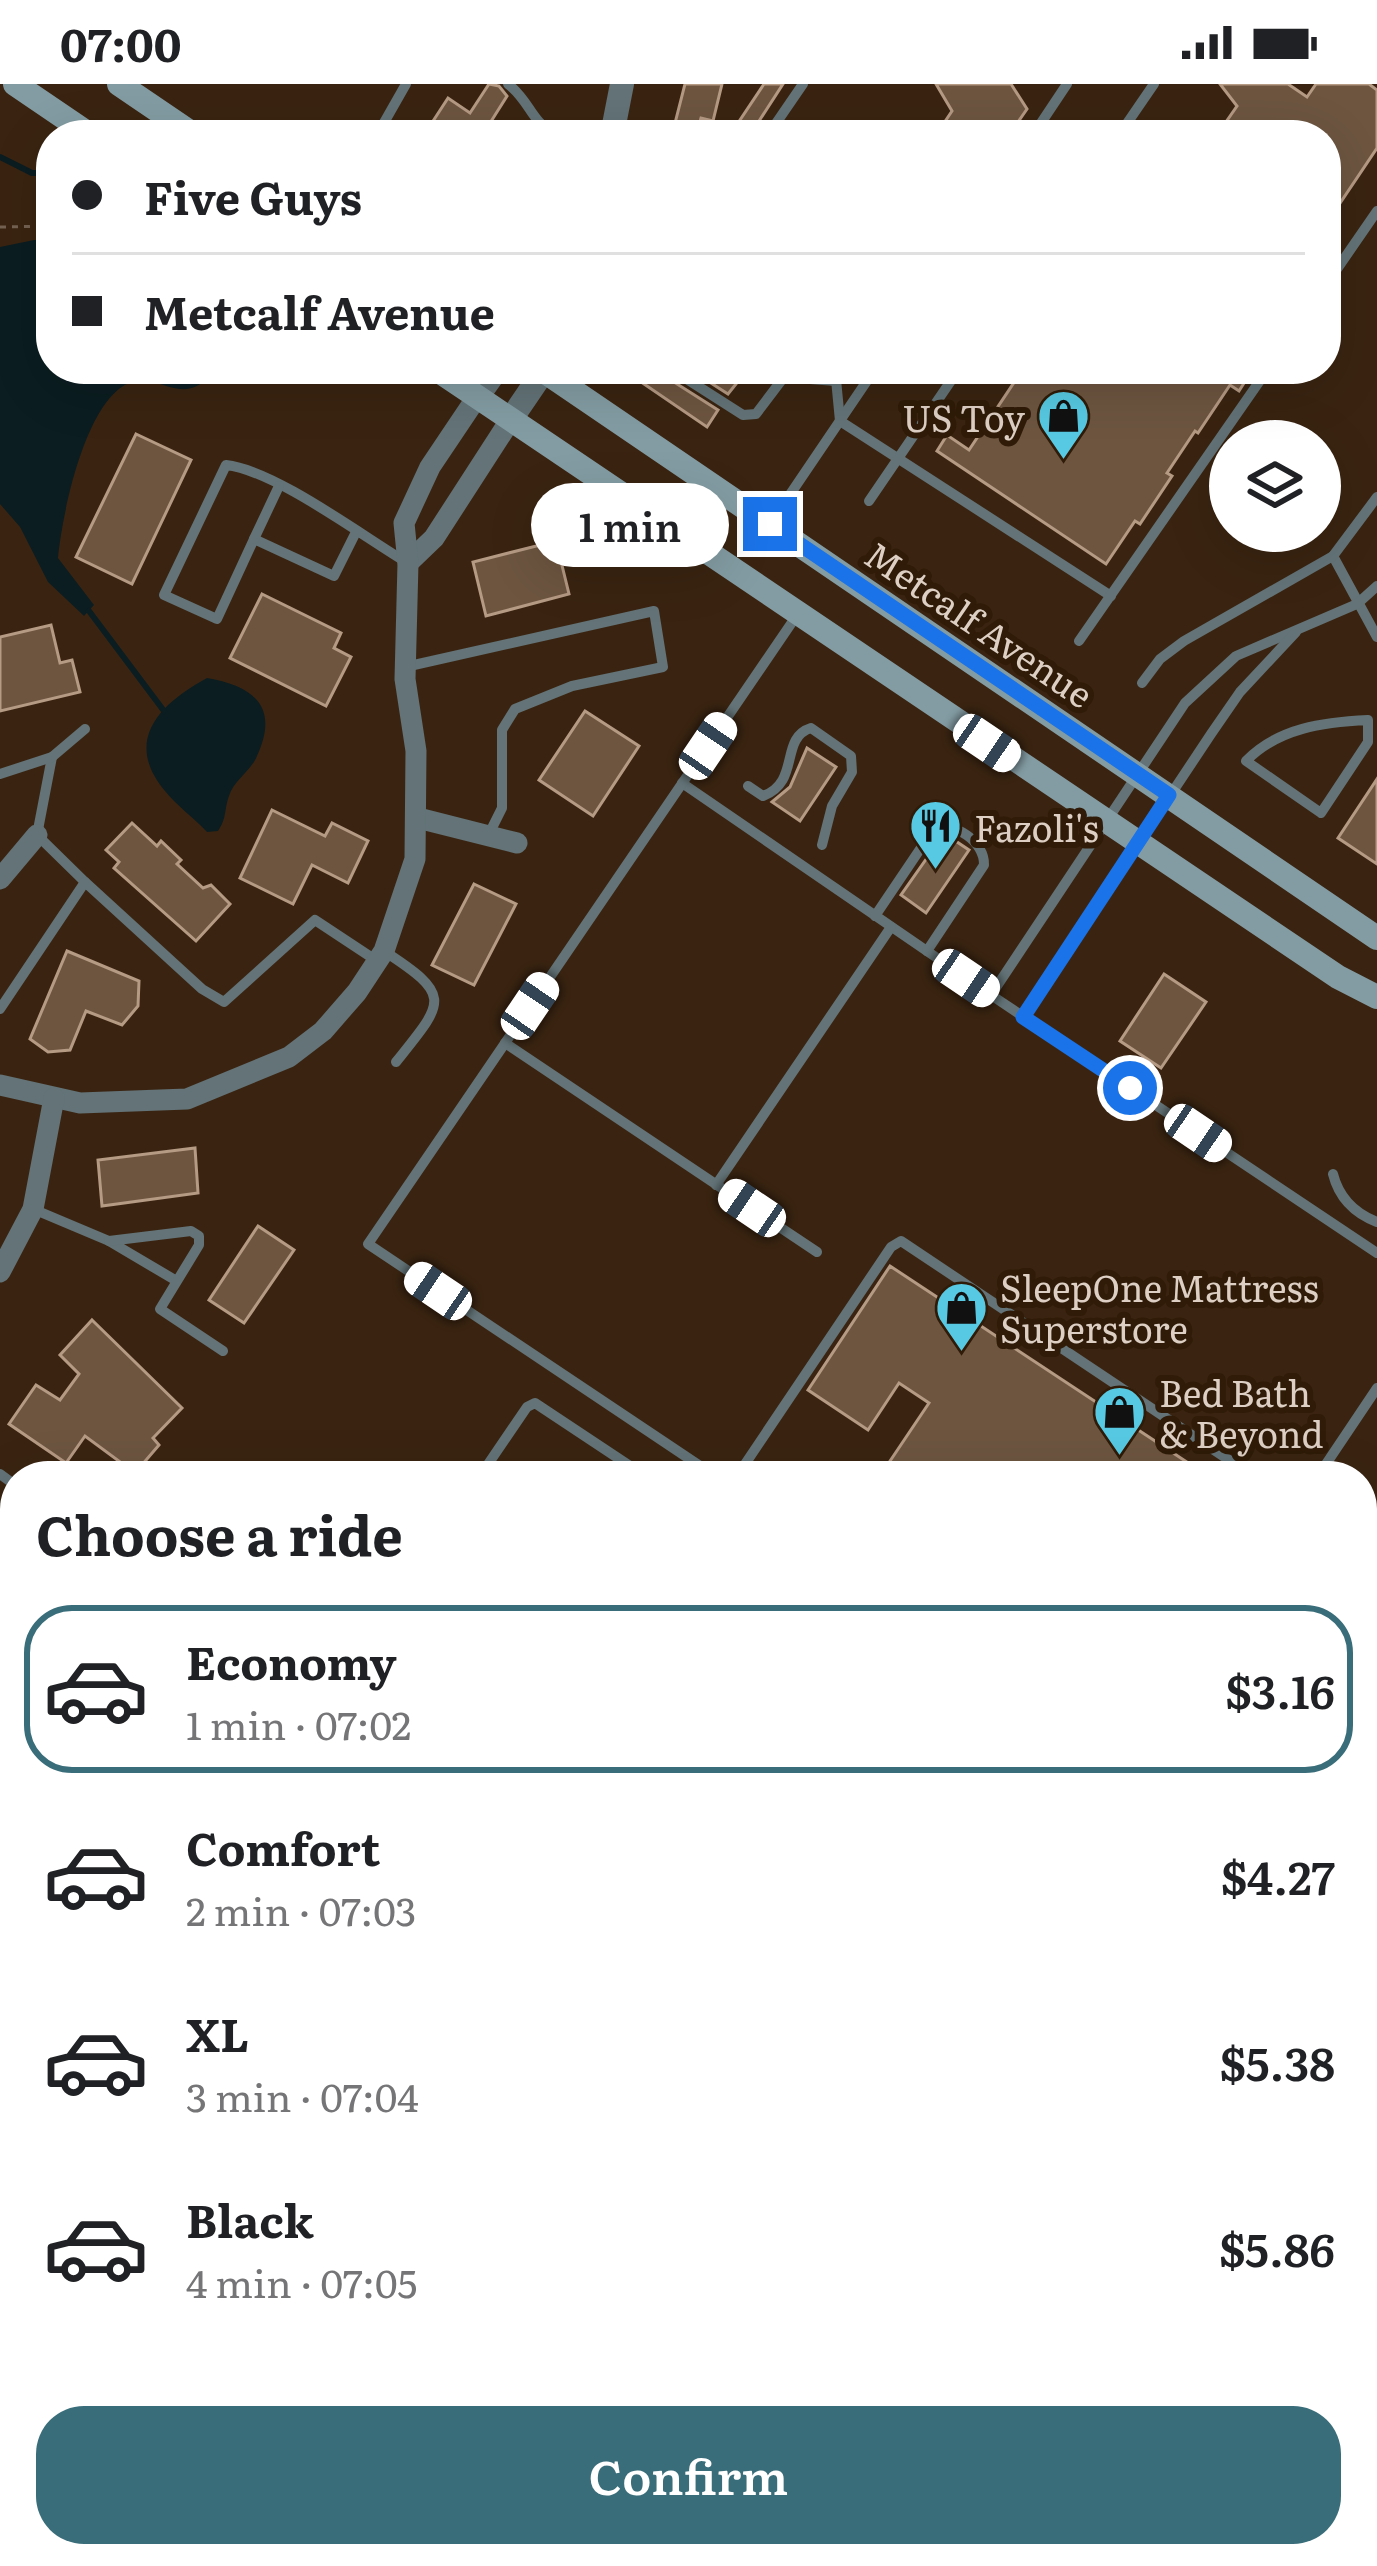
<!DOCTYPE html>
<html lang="en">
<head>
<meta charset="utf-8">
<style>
	body { margin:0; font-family:Literata,serif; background:#f6f6f6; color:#202124; height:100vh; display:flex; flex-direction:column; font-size:45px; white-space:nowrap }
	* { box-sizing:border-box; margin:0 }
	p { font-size:39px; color:#757577 }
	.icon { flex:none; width:66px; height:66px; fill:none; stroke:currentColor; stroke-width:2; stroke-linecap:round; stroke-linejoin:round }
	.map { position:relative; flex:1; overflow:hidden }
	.drawer { position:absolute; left:0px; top:1377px; width:1377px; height:1107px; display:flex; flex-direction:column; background:#fff; border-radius:48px 48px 0 0; box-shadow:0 12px 48px #0002 }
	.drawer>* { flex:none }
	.banner { position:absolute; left:36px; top:36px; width:1305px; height:264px; border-radius:48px; box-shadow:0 12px 48px #0002; display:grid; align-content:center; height:264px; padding:0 36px; background:#fff }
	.tools { position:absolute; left:1209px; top:336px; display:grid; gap:24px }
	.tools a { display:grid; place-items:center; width:132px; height:132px; border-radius:50%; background:#fff; box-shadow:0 12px 48px #0002; font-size:60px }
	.end { position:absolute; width:54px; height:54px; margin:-27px; border:15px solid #1a73e8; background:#fff; box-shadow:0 0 0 6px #fff }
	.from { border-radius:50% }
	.bubble { position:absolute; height:84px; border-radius:42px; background:#fff; box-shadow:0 12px 48px #0002; font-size:39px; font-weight:600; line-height:84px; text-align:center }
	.car { position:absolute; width:36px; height:72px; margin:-36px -18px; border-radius:15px; box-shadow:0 0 9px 3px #0007; background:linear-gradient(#fff 24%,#345 0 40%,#fff 0 76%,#345 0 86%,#fff 0) }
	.banner b { display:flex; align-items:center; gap:42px; height:114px; font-size:45px }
	.banner b+b { border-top:3px solid #e0e0e0 }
	.banner i { width:30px; height:30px; background:#202124 }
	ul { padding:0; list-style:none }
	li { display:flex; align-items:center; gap:36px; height:168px; margin:0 24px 18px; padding:0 12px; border:6px solid transparent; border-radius:48px }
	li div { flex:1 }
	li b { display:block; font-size:45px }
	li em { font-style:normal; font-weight:600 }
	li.active { border-color:#396d79 }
	li>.icon { width:108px; height:108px; stroke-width:1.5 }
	h2 { padding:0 36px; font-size:54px; line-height:144px }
	.button { display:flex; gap:24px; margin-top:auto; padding:24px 36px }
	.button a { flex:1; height:138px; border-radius:48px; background:#396d79; color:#fff; font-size:48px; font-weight:600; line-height:138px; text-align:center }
	.status { display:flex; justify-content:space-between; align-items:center; height:84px; padding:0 60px; background:#fff; direction:ltr }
	.status svg { height:33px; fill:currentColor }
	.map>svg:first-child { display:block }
	.green { fill:#77430a }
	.water { fill:#0b1d21 }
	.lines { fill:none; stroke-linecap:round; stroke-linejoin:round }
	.stream { stroke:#0b1d21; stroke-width:6 }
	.building { fill:#6d5540; stroke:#b59a84; stroke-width:3 }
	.path { stroke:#746151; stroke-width:3; stroke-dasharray:6 6; stroke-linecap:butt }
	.service { stroke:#637377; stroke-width:10 }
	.minor { stroke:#637377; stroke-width:21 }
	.tertiary { stroke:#637377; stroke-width:24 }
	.secondary { stroke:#839ca3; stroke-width:24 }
	.primary { stroke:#9bbcc5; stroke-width:30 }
	.route { stroke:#1a73e8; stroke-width:15 }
	.labels { text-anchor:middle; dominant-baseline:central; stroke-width:12; stroke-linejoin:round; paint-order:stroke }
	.poi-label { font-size:36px; fill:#ddcfc4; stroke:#2f1b07; text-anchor:start }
	.street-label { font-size:36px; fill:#ddcfc4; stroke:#2f1b07 }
</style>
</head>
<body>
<div class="status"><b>07:00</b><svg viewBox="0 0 49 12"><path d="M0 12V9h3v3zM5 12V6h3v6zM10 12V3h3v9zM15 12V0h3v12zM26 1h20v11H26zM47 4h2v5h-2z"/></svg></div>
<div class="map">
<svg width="1377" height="2482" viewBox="0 0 1377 2482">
	<rect width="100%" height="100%" fill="#3a2411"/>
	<!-- green -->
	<g class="green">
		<path d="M0 1465 15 1475V1630L8 1641 0 1635Z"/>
		<path d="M0 1879 15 1889V2088L0 2109Z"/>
	</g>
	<!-- water -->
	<g class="water">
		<path d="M34 156H51V285H216C183 327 162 289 132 298 86 312 62 431 58 474L94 521 84 532 48 498 20 443 0 420V163Z"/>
		<path d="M207 594C253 602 280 622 257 672 251 687 234 696 229 712 224 726 227 734 218 747L207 748C194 734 177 722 165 707 123 657 159 620 207 594Z"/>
	</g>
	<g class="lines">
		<!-- stream -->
		<g class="stream">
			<path d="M0 73 32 89H51"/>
			<path d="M89 527 164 627"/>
		</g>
	</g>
	<!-- building -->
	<g class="building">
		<path d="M489 0 499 2 507 12 490 39 507 51H424L448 14 470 29Z"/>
		<path d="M685 0H722L713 37 701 34 696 51H672Z"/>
		<path d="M764 0H783L750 51H730Z"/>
		<path d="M936 0H1011L1027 25 1009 51H936L952 27Z"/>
		<path d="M1220 0H1288L1307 13 1316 0H1369L1377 6V64L1326 140V51H1217L1237 22Z"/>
		<path d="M622 285H661L666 293 718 326 707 343Z"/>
		<path d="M689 285H748L728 310Z"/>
		<path d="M1023 285H1253L1239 307 1230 301 1198 349 1195 347 1167 389 1172 392 1140 440 1135 437 1106 480 937 367 947 351 969 366Z"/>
		<path d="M136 350 191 376 132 500 76 473Z"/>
		<path d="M556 457 569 510 486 532 473 478Z"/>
		<path d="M262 510 341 549 334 564 351 573 326 622 230 574Z"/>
		<path d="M51 541 60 579 72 576 80 608 0 627V553Z"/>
		<path d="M585 627 639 662 593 732 539 696Z"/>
		<path d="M807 664 836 683 800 737 772 718 790 703Z"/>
		<path d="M1377 695V780L1338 754Z"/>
		<path d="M272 726 325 752 332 739 368 757 348 799 312 781 293 820 240 794Z"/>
		<path d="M132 739 157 762 161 757 181 776 177 780 203 804 211 801 230 820 196 857 114 784 119 778 106 766Z"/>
		<path d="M941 754 954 756 969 766 926 829 901 811Z"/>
		<path d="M474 800 516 820 474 901 432 881Z"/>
		<path d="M67 867 139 897 138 922 122 941 86 927 70 966 48 968 30 955Z"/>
		<path d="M1164 890 1206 918 1161 984 1120 957Z"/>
		<path d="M195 1064 198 1109 102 1122 98 1076Z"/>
		<path d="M258 1142 294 1166 244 1239 209 1216Z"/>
		<path d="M890 1182 1208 1392H880L929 1319 899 1299 868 1346 808 1306Z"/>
		<path d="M92 1236 182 1324 153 1354 159 1361 135 1389 85 1352 66 1379 9 1340 36 1301 60 1316 79 1290 60 1271Z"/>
		<path d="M1362 1466 1377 1475V1562L1362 1586Z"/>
		<path d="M1362 2163 1377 2173V2221L1362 2244Z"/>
	</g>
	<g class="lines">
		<!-- path -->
		<path class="path" d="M0 143 51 142"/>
		<!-- service -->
		<g class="service">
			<path d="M508 0C531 18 529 36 556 51"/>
			<path d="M377 51 406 0"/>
			<path d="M768 51 803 0"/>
			<path d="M1033 51 1067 0"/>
			<path d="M1119 51 1154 0"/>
			<path d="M1326 201 1377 127"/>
			<path d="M671 285 743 331 756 330 784 293 783 285"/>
			<path d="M835 285 840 337 1111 512"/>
			<path d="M784 293 836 297"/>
			<path d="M869 417 959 285"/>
			<path d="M770 440 875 285"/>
			<path d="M356 448 334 492 254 455 217 535 164 511 226 381C274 386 361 451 406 478"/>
			<path d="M254 455 279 402"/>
			<path d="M1333 472 1377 553"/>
			<path d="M1079 557 1268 285"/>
			<path d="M405 583 654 527 663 583 572 602 515 625 502 646V724L489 750"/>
			<path d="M1142 599 1160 575 1184 557 1333 472 1377 413"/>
			<path d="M1368 636V658L1321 729 1246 677C1278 644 1324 638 1368 636Z"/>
			<path d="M52 673 37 751 85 798"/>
			<path d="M0 690 52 673 85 645"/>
			<path d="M682 699 991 911 1377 1169"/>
			<path d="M748 702 763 712C801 698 779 654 811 644L851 672 852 688 832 722 822 761"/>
			<path d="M875 832 933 746C954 736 985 758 984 781L927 867"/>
			<path d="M384 867C453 912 445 917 396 978"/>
			<path d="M991 911 1185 619 1236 572 1357 520 1377 502"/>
			<path d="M0 925 85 798 202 905 224 918 315 836 377 877"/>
			<path d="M1023 933 1211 650 1240 608 1296 548"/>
			<path d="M505 959 817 1168"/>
			<path d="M1333 1090C1339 1114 1354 1129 1377 1138"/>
			<path d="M716 1101 891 843"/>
			<path d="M33 1125 109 1157 175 1196"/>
			<path d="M109 1157 191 1147 199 1152V1161L160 1225 223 1267"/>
			<path d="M0 1390 15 1401"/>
			<path d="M480 1392 527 1323 535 1319 645 1392"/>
			<path d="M715 1392 368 1160 797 531"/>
			<path d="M737 1392 891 1163 901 1157 1253 1392"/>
			<path d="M1318 1392 1377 1304"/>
			<path d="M1362 1645 1377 1655"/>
			<path d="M1362 2069 1377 2079"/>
			<path d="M0 2172 15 2149"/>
			<path d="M1362 2312 1377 2299"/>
			<path d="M96 2469 134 2482"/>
			<path d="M38 2482 43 2469"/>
			<path d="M239 2482 244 2469"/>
			<path d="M346 2482 347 2469"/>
			<path d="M541 2482 550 2469"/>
		</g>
		<!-- minor -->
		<g class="minor">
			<path d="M408 479 434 454 511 335"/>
			<path d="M418 734 517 759"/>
			<path d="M0 795 37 751"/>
			<path d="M0 1001 80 1019 187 1015 289 973 323 947 357 908 384 867 415 775 416 667 405 595 408 479 404 439 430 383 477 313"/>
			<path d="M0 1188 33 1125 54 1014"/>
			<path d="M1362 2429 1377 2447"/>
		</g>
		<!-- tertiary -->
		<g class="tertiary">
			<path d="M612 51 622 0"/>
			<path d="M477 313 497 285"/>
			<path d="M511 335 545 285"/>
		</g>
		<!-- secondary -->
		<g class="secondary">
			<path d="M15 0 90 51"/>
			<path d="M119 0 194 51"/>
			<path d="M436 285 1338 893 1377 913"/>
			<path d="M541 285 1377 854"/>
		</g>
		<!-- primary -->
		<g class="primary">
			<path d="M1362 1683 1377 1661"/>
			<path d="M1362 1775 1377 1752"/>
			<path d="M825 2482 834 2469"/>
			<path d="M886 2482 895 2469"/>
		</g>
	</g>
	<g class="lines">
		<!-- route -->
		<path class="route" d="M770 440 1169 711 1023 933 1130 1004"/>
	</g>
	<!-- icons -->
	<defs>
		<symbol id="shop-pin" viewBox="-11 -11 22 30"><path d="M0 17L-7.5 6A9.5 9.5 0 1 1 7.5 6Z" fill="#57c9e2" stroke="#2f1b07"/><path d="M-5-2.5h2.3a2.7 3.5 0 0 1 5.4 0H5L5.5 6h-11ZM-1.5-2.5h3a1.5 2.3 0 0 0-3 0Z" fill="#111"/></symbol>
		<symbol id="restaurant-pin" viewBox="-11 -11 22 30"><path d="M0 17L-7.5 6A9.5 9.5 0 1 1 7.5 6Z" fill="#57c9e2" stroke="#2f1b07"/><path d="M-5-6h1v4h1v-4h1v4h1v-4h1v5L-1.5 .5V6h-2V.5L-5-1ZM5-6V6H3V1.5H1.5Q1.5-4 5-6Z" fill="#111"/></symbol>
	</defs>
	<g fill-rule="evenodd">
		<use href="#shop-pin" x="1034" y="302" width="59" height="81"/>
		<use href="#restaurant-pin" x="906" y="712" width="59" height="81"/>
		<use href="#shop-pin" x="932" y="1194" width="59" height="81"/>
		<use href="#shop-pin" x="1090" y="1298" width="59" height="81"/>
	</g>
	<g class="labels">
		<!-- poi labels -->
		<g class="poi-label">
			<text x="1025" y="332" text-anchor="end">US Toy</text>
			<text x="974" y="742">Fazoli's</text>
			<text x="1000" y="1202">SleepOne Mattress<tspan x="1000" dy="41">Superstore</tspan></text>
			<text x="1159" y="1307">Bed Bath<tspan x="1159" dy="41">&amp; Beyond</tspan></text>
		</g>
		<!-- street labels -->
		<g class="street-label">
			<text transform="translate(980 539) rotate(34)">Metcalf Avenue</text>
		</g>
	</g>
</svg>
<div class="tools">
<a><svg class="icon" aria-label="layers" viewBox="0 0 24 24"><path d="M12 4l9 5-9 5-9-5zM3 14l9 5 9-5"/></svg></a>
</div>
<i class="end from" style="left:1130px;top:1004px"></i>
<i class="end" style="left:770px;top:440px"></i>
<div class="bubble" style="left:531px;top:399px;width:198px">1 min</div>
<i class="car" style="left:987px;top:659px;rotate:124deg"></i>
<i class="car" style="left:708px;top:662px;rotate:34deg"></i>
<i class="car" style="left:966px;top:894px;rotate:124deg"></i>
<i class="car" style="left:530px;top:922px;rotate:34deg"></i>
<i class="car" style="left:1198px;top:1049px;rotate:124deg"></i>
<i class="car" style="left:752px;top:1124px;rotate:304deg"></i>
<i class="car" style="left:438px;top:1207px;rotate:304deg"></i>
<div class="banner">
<b><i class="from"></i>Five Guys</b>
<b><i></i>Metcalf Avenue</b>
</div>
<section class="drawer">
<h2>Choose a ride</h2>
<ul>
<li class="active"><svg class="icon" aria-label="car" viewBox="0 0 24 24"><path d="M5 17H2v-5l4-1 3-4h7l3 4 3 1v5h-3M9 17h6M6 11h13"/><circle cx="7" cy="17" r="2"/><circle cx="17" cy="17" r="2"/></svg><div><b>Economy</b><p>1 min · 07:02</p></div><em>$3.16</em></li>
<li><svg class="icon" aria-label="car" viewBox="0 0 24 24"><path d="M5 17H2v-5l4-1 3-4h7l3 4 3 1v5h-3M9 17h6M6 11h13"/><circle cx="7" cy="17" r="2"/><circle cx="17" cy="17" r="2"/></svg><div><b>Comfort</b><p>2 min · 07:03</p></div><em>$4.27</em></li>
<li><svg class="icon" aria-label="car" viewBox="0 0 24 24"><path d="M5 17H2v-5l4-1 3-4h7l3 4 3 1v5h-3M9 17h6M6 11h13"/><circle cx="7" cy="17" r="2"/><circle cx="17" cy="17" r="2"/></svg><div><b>XL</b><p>3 min · 07:04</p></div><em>$5.38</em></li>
<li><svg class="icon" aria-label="car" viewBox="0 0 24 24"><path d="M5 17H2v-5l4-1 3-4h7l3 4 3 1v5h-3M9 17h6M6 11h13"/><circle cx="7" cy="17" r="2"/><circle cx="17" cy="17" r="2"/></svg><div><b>Black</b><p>4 min · 07:05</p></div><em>$5.86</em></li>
</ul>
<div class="button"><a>Confirm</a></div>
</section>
</div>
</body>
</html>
